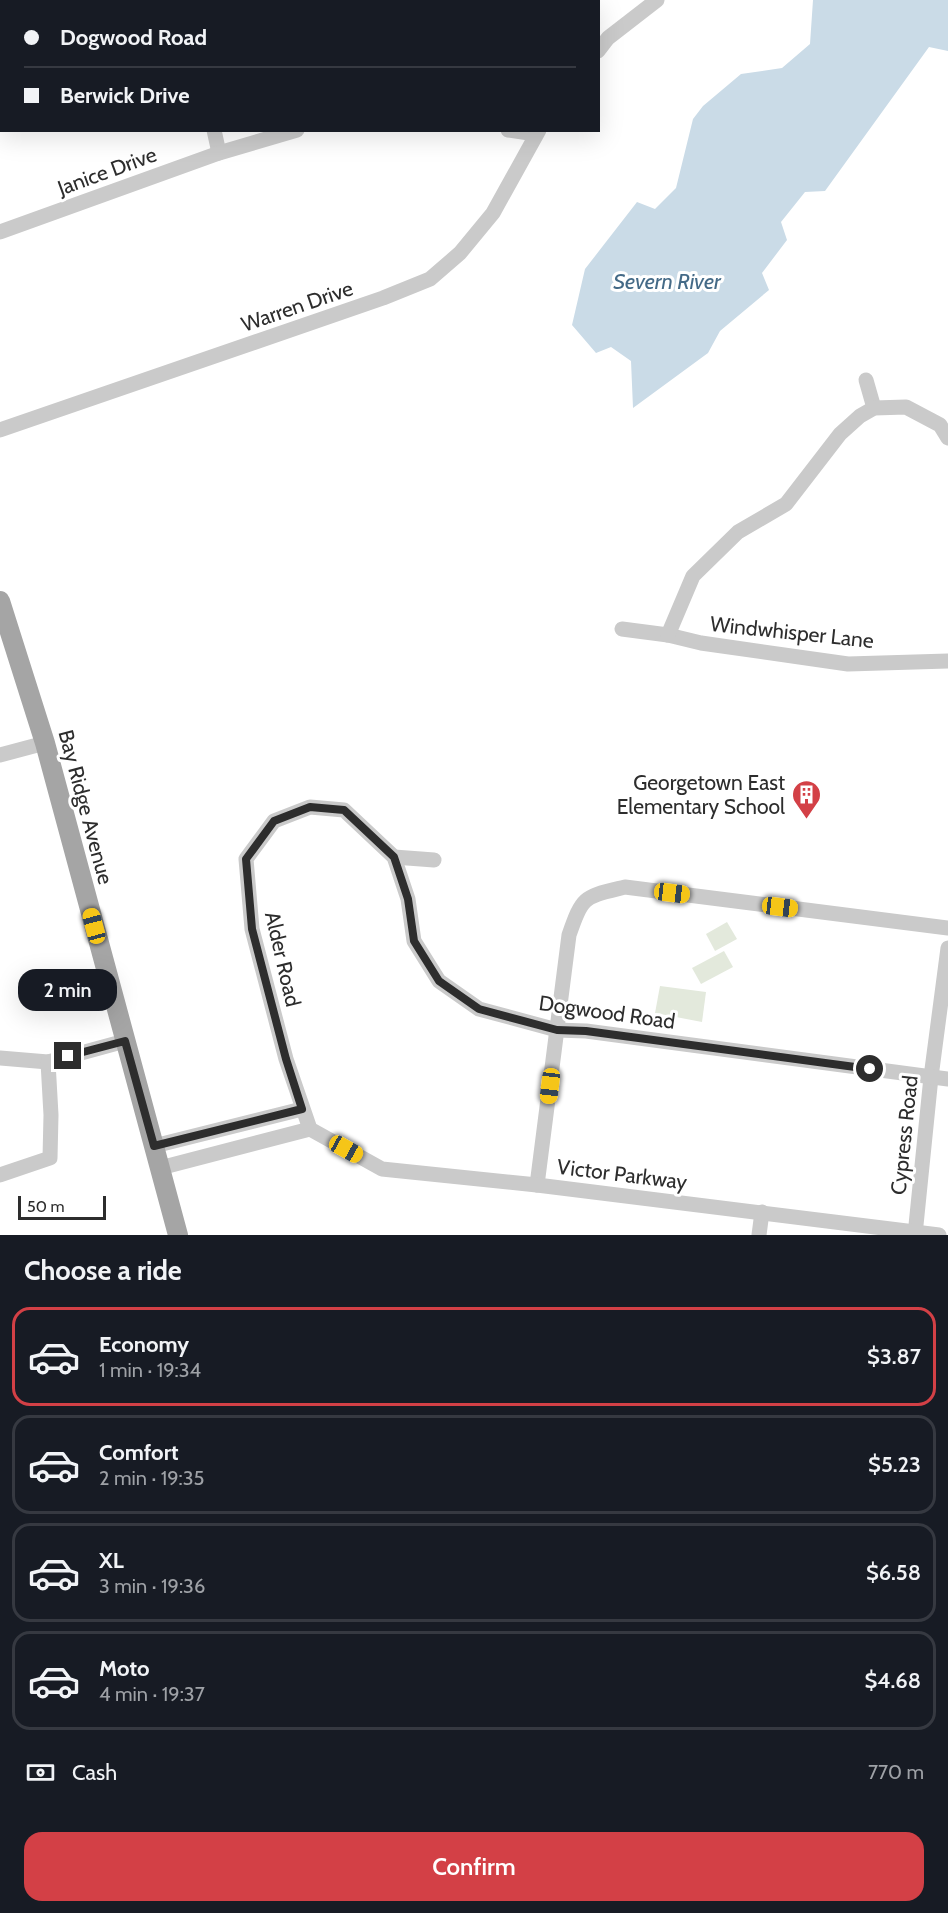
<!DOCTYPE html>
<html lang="en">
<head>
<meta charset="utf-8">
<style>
	body { margin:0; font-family:Cabin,sans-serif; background:#20242c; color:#f1f3f6; height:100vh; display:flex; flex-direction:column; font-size:22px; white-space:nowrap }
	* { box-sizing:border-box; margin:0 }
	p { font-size:20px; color:#9ea1a6 }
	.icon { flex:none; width:33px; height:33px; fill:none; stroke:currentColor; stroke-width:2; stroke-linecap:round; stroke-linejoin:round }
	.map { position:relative; height:1235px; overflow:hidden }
	.panel { display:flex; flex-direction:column; background:#171b24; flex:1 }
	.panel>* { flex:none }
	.banner { position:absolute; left:0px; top:0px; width:600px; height:132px; box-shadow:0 6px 24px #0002; display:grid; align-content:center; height:132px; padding:0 24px; background:#171b24 }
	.scale { position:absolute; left:18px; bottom:15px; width:88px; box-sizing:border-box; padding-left:6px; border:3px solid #2d2d2d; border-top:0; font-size:16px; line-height:21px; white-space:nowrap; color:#2d2d2d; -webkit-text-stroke:4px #fff; paint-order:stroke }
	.end { position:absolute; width:27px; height:27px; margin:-14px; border:8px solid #2d2d2d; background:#fff; box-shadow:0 0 0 3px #fff }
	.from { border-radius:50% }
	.bubble { position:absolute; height:42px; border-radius:18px; background:#171b24; box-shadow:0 6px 24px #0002; font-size:20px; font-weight:600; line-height:42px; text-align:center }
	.car { position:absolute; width:18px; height:36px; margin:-18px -9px; border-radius:8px; box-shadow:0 0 4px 2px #0007; background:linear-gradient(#f5c518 24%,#345 0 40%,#f5c518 0 76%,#345 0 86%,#f5c518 0) }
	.banner b { display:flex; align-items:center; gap:21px; height:57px; font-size:22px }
	.banner b+b { border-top:2px solid #363941 }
	.banner i { width:15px; height:15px; background:#f1f3f6 }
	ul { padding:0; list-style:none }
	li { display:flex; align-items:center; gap:18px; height:99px; margin:0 12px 9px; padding:0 12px; border:3px solid #363941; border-radius:18px }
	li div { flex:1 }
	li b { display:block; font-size:22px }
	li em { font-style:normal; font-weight:600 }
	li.selected { border-color:#d34046 }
	li>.icon { width:54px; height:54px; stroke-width:1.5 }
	h2 { padding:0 24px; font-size:27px; line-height:72px }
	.pay { display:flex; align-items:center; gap:15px; height:66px; padding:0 24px; font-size:22px }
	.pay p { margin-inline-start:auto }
	.action { display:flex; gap:12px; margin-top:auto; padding:12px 24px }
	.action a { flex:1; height:69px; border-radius:18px; background:#d34046; color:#fff; font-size:24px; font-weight:600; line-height:69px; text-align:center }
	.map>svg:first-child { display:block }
	.green { fill:#e3e9dc }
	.water { fill:#cadbe7 }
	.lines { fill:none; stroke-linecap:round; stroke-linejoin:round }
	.minor { stroke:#cacaca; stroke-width:15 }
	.major { stroke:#a5a5a5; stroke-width:20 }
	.route { stroke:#2d2d2d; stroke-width:8 }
	.labels { text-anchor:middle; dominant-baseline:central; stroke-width:6; stroke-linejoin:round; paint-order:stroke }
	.street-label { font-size:21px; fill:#2d2d2d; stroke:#fff }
	.poi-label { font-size:21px; fill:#2d2d2d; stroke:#fff; text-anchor:end }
	.water-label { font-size:22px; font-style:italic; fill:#446a87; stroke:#fff }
</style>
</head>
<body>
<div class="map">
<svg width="948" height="1235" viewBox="0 0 948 1235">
	<rect width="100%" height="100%" fill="#fff"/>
	<!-- green -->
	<g class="green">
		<path d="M727 922 737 939 715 951 706 934Z"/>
		<path d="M724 951 733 967 701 984 692 968Z"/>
		<path d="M660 986 706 992 702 1022 655 1013Z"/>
	</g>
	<!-- water -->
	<path class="water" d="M813 0H948V51L929 47 825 191 805 192 781 222 787 240 762 273 769 290 720 331 708 353 633 408 631 361 611 347 596 353 572 325 585 269 637 202 655 209 676 188 693 119 703 106 741 74 782 68 810 44Z"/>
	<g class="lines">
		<!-- minor -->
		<g class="minor">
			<path d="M237 2 238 0"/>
			<path d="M0 41 2 54"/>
			<path d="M598 51 608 38 657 0"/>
			<path d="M214 130 219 153"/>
			<path d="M508 130 536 134"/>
			<path d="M0 232 219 153 297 130"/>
			<path d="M866 380 874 408"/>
			<path d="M0 430 383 298 430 279 460 253 493 213 539 130"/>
			<path d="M622 629 668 635 701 643 848 664 948 661"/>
			<path d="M668 635 693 576 738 532 786 504 840 434 860 416 874 408 906 407 940 425 948 438"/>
			<path d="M0 755 45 743"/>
			<path d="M394 857 434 860"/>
			<path d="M0 1058 48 1062 125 1041"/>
			<path d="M154 1146 302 1109"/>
			<path d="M160 1168 310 1129"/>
			<path d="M0 1175 50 1158 51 1115 48 1062"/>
			<path d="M537 1185 569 935C583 895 584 897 625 887L948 928"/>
			<path d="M759 1235 762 1212"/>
			<path d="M915 1235 931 1077 948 948"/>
			<path d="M939 1235 537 1185 382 1169 310 1129 286 1059 252 929 246 859 274 821 310 807 344 810 394 857 408 899 414 941 439 981 479 1009 557 1030 586 1031 948 1079"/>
		</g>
		<!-- major -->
		<path class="major" d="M0 601 45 743 178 1235"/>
	</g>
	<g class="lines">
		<!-- route -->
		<path class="route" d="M68 1056 125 1041 154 1146 302 1109 286 1059 252 929 246 859 274 821 310 807 344 810 394 857 408 899 414 941 439 981 479 1009 557 1030 586 1031 870 1069"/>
	</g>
	<!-- icons -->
	<defs>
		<symbol id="building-pin" viewBox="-11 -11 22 30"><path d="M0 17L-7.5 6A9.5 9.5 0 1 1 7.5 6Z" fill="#d34046" stroke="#fff"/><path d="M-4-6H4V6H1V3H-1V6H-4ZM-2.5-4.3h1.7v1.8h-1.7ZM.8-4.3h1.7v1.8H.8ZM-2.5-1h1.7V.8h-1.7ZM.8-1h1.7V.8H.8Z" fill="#fff"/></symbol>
	</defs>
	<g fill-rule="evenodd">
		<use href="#building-pin" x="790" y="778" width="33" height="45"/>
	</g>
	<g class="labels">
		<!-- street labels -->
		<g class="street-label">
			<text transform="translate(107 171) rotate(-20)">Janice Drive</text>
			<text transform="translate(297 306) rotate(-19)">Warren Drive</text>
			<text transform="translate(792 632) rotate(6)">Windwhisper Lane</text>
			<text transform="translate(86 807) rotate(75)">Bay Ridge Avenue</text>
			<text transform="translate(283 959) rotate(77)">Alder Road</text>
			<text transform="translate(607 1012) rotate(8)">Dogwood Road</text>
			<text transform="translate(904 1135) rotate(-84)">Cypress Road</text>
			<text transform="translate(622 1174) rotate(7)">Victor Parkway</text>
		</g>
		<!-- poi labels -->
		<g class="poi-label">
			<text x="785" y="782">Georgetown East<tspan x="785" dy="24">Elementary School</tspan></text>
		</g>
		<!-- water labels -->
		<g class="water-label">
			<text x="667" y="281">Severn River</text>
		</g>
	</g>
</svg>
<div class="scale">50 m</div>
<i class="end from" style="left:870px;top:1069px"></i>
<i class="end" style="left:68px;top:1056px"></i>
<div class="bubble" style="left:18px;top:969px;width:99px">2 min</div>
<i class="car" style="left:672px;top:893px;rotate:97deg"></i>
<i class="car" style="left:780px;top:907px;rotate:97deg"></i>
<i class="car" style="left:94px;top:926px;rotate:345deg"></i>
<i class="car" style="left:550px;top:1086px;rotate:187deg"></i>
<i class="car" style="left:346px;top:1149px;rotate:119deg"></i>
<div class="banner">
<b><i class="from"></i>Dogwood Road</b>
<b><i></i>Berwick Drive</b>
</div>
</div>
<section class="panel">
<h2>Choose a ride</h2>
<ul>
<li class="selected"><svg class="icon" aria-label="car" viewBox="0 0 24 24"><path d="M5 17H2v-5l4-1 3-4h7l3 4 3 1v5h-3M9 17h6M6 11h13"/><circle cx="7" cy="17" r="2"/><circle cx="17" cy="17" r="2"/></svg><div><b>Economy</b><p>1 min · 19:34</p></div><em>$3.87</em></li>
<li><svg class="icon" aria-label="car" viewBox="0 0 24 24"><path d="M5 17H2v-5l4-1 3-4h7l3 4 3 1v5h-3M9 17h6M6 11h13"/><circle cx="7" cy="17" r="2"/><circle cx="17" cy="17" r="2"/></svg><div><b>Comfort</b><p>2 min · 19:35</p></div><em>$5.23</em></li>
<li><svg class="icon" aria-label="car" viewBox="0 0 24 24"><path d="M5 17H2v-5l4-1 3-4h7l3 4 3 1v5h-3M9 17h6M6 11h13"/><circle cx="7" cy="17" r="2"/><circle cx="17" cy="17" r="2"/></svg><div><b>XL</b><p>3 min · 19:36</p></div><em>$6.58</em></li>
<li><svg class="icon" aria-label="car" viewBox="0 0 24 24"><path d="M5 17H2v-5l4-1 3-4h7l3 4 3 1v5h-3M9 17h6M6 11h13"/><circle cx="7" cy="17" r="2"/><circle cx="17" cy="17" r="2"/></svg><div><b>Moto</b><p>4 min · 19:37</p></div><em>$4.68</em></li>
</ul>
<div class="pay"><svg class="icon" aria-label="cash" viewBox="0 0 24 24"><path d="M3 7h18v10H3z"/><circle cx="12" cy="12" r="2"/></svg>Cash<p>770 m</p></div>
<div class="action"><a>Confirm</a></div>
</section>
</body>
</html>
